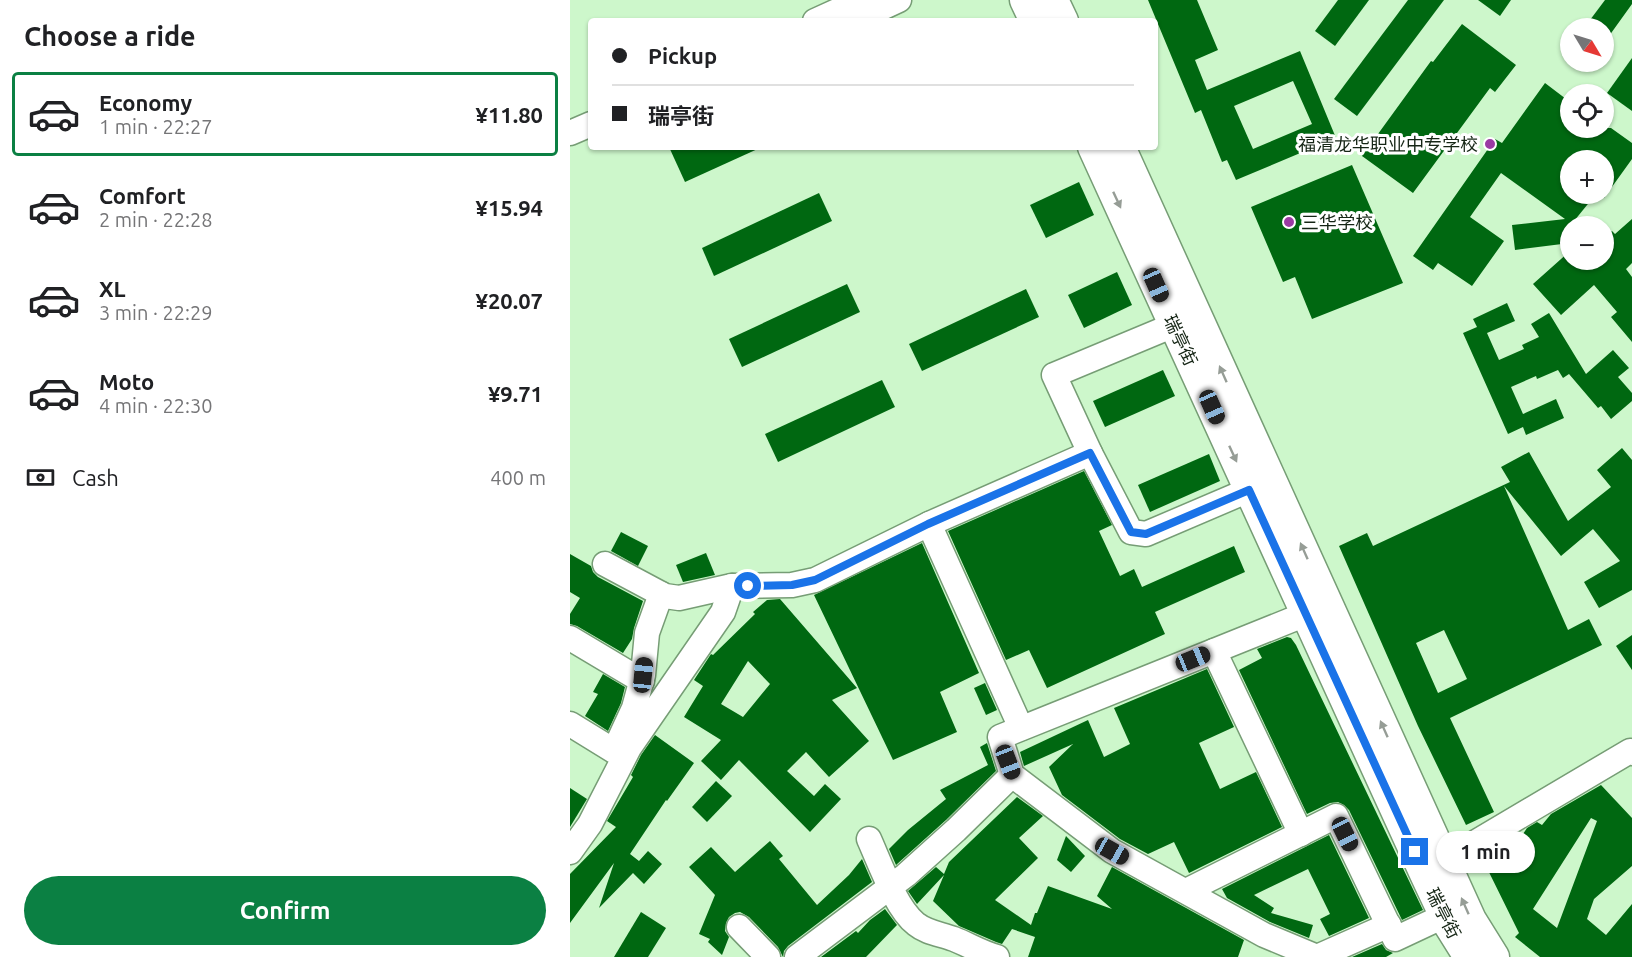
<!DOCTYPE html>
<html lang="en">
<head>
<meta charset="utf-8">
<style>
	body { margin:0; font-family:Ubuntu,"Noto Sans SC",sans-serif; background:#f6f6f6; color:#202124; height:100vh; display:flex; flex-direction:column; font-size:22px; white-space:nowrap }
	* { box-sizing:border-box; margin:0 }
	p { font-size:20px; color:#757577 }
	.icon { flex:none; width:33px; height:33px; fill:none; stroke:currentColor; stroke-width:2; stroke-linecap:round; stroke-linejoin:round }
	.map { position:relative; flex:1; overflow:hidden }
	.side { display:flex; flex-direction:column; background:#fff; width:570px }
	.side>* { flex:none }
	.banner { position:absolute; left:18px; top:18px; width:570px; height:132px; border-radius:6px; box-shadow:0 2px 4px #0004; display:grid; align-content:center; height:132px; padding:0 24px; background:#fff }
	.needle { width:39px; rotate:128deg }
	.buttons { position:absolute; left:990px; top:18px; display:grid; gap:12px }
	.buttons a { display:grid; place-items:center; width:54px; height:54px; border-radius:50%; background:#fff; box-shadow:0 2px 4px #0004; font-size:30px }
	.end { position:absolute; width:27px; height:27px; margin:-14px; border:8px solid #1a73e8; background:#fff; box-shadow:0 0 0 3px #fff }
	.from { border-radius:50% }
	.bubble { position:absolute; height:42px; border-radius:21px; background:#fff; box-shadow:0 2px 4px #0004; font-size:20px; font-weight:600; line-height:42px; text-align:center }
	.car { position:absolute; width:18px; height:36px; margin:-18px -9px; border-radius:8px; box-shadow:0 0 4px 2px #0007; background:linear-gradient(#222 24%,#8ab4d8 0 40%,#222 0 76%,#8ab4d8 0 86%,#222 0) }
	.banner b { display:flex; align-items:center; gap:21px; height:57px; font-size:22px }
	.banner b+b { border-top:2px solid #e0e0e0 }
	.banner i { width:15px; height:15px; background:#202124 }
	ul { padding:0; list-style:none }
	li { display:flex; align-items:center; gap:18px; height:84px; margin:0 12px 9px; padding:0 12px; border:3px solid transparent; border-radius:6px }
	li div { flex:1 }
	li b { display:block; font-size:22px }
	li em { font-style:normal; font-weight:600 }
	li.on { border-color:#0b8043 }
	li>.icon { width:54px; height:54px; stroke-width:1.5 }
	h2 { padding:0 24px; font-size:27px; line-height:72px }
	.pay { display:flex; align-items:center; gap:15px; height:66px; padding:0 24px; font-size:22px }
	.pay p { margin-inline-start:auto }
	.button { display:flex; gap:12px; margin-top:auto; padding:12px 24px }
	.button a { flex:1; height:69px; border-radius:36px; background:#0b8043; color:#fff; font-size:24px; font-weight:600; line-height:69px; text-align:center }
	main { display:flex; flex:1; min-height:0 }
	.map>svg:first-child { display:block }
	.building { fill:#006811; fill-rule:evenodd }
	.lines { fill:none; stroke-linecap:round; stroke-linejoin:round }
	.minor-casing { stroke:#769d75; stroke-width:27 }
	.major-casing { stroke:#769d75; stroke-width:33 }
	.minor { stroke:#fff; stroke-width:24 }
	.major { stroke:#fff; stroke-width:30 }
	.oneway { fill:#969d96 }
	.route { stroke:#1a73e8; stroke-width:8 }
	.poi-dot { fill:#9a3aa3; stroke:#fff; stroke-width:2 }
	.labels { text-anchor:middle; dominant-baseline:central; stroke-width:6; stroke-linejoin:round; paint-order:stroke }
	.poi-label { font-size:18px; fill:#152515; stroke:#fff; text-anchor:end }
	.street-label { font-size:18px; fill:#152515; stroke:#fff }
</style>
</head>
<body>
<main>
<section class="side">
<h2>Choose a ride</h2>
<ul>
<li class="on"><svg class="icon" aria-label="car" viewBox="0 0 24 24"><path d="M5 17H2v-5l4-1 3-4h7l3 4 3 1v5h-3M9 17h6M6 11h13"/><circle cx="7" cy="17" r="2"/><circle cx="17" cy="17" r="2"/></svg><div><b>Economy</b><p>1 min · 22:27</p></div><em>¥11.80</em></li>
<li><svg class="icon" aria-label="car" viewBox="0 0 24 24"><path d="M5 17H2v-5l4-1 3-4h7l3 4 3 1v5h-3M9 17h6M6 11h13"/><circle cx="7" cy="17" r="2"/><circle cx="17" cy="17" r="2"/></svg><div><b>Comfort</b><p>2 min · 22:28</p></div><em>¥15.94</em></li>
<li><svg class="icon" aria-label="car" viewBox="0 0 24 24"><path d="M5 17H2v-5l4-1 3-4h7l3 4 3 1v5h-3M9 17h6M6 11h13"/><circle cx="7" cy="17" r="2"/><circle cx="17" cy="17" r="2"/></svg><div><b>XL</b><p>3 min · 22:29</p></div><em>¥20.07</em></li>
<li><svg class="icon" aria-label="car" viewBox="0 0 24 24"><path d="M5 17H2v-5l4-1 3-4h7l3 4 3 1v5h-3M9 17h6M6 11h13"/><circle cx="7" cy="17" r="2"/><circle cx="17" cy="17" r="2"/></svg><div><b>Moto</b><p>4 min · 22:30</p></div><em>¥9.71</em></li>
</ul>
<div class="pay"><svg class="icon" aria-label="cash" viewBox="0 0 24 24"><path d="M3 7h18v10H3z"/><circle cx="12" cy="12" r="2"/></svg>Cash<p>400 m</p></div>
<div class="button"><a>Confirm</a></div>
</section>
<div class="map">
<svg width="1062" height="957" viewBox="0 0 1062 957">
	<rect width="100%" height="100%" fill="#cdf7cb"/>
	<!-- building -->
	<g class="building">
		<path d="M578 0H627L648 50 625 60 637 90 730 51 766 138 666 180 657 160 652 162 631 110 625 113ZM723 81 742 124 683 149 664 106Z"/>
		<path d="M768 0H799L765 46 745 31Z"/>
		<path d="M838 0H874L787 116 764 99Z"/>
		<path d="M908 0H941L930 16Z"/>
		<path d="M1035 0H1062V4L1034 43V28H1014Z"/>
		<path d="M892 24 946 65 925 92 920 88 843 193 792 156 861 61 863 62Z"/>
		<path d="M1062 58V111L1037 93Z"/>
		<path d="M975 83 1000 102V128H1041L1062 143V159L1034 198V160H1000V194H1026L1000 226V243L945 250 942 225 995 219 931 173 900 217 934 241 902 286 868 263 863 270 843 256 925 139 932 143Z"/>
		<path d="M99 147H192L115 182Z"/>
		<path d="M782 165 833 283 742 319 725 277 713 282 681 207Z"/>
		<path d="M509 182 524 215 476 238 460 205Z"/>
		<path d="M249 193 262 221 144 276 132 248Z"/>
		<path d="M1062 219V263L1056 269 1062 277V342L1041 317 1047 312 1024 285 991 315 963 284 1000 251V260H1034V239L1042 231 1045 234Z"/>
		<path d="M547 272 562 305 514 328 498 295Z"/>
		<path d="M277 284 290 312 172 367 159 339Z"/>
		<path d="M456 289 469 317 352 371 339 344Z"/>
		<path d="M937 303 945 321 917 333 929 360 954 349 952 345 969 337 961 324 979 313 1016 374 1043 350 1059 368 1048 377 1062 393V401L1041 419 1031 406 1028 408 999 374 993 378 988 370 967 379 966 376 941 387 953 414 986 399 994 418 956 435 953 427 938 434 893 333 907 327 903 319Z"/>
		<path d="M593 370 605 396 535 427 523 401Z"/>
		<path d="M312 380 325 407 208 462 195 434Z"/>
		<path d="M1052 448 1062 460V590L1029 608 1014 582 1050 561 1023 529 991 556 934 486 998 630 1019 619 1032 645 880 718 924 812 896 825 848 726 769 546 797 533 803 546 940 482 931 467 959 452 998 521 1041 487 1027 470ZM874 630 897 679 868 693 846 643Z"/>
		<path d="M639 454 650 481 580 512 568 485Z"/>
		<path d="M514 471 542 525 529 531 550 576 564 569 572 587 664 546 675 572 585 612 595 634 477 688 459 650 436 660 378 531Z"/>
		<path d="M51 532 78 546 68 566 41 551Z"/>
		<path d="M352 543 409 673 370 692 387 732 323 760 244 595Z"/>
		<path d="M136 553 145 575 113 582 106 565Z"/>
		<path d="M0 554 21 566 23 572 28 577 73 601 64 628 62 639 53 653 7 626 0 624V614L10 598 0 592Z"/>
		<path d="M210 599 287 688 262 700 299 741 259 777 236 752 217 771 244 796 255 784 271 799 240 832 169 760 151 780 131 761 151 740 114 717 133 686 124 680 141 654 143 655 185 614 183 612 197 600ZM178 661 200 684 173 717 151 704Z"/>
		<path d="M1062 635V670L1046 646Z"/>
		<path d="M717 637 721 638 726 645 853 910 832 920 779 810 774 805 768 802 760 803 737 814 669 670 692 658 687 649Z"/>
		<path d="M637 669 664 727 629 743 650 789 686 772 712 827 619 873 604 842 578 854 550 839 492 795 479 767 503 744 454 766 450 752 518 720 534 757 560 744 544 708Z"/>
		<path d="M33 674 55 687 51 703 38 731 15 716 28 694 23 692Z"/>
		<path d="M415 683 427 710 416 715 404 688Z"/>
		<path d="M85 735 124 763 97 801 96 800 60 854 69 861 78 851 92 864 74 884 63 873 29 908 44 863 0 923V874L46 827 37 821 63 777 61 775 71 755Z"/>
		<path d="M417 743 426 771 376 820 326 865 319 849 338 830 376 799 370 790 418 765 410 747Z"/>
		<path d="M146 781 162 796 137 822 122 807Z"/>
		<path d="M1031 785 1062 818V866L1024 899 1017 919 1036 935 1062 904V957H970L945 937 949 933 911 856 921 850 937 858 957 828 967 822 972 825 981 814ZM1021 818 1027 821 987 928 963 909Z"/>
		<path d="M0 788 17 799 0 827Z"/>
		<path d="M447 797 473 816 449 838 468 858 425 900 461 925 465 913H467L478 886 542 909 527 896 542 867 674 940 668 957H458L465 937 442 929 432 944 426 942 389 926 363 901 374 875 347 904 338 891 366 867 374 874 379 862Z"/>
		<path d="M759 835 799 918 759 936 750 919 760 914 738 869 684 895 704 908 701 913 743 925 739 938 700 922 657 898 652 889Z"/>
		<path d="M496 836 515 856 501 872 487 860Z"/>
		<path d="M200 841 213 856 209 859 247 905 279 875 292 859 302 882 218 946 214 951 213 957 208 947 179 917 170 912 165 913 159 917 156 923 155 931 159 937 152 955 138 942 140 939 129 934 145 895 119 867 141 847 165 872Z"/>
		<path d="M315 909 327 925 296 957H251L286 931 288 933 300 920Z"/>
		<path d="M71 912 96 928 78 957H44Z"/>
		<path d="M812 944 816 950 823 953 816 957H782Z"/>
	</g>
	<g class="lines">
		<defs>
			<g id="minor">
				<path d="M245 21 291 0"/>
				<path d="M284 21 329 0"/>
				<path d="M0 133 21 124"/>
				<path d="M520 453 561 532 576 534 679 490"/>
				<path d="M359 524 520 453 484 375 604 325"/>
				<path d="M35 564 95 596 109 598 162 586"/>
				<path d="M736 614 430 737 442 775 542 851 694 935 747 957 819 925"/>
				<path d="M0 638 72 681"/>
				<path d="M644 651 731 834"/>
				<path d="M0 724 44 751"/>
				<path d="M45 749 64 708 73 675 77 633 91 594"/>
				<path d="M299 839C309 861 326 909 346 924 357 933 371 934 384 939 399 945 412 953 427 957"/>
				<path d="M0 852 20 824 59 748 153 612 162 586 222 585 245 580 359 524 451 728"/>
				<path d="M874 861 1060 751 1062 753"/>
				<path d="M616 891 766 816 825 939 874 916"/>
				<path d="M169 927 198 957"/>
				<path d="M227 957 336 875 386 830 442 775"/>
			</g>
			<g id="major">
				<path d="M455 0 465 21"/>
				<path d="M483 0 493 21"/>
				<path d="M523 147 855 874 879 925 899 957"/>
				<path d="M550 147 901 920 924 957"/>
			</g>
		</defs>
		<!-- minor casing -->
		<use href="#minor" class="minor-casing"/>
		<!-- major casing -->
		<use href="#major" class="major-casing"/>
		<!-- minor -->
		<use href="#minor" class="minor"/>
		<!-- major -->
		<use href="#major" class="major"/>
	</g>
	<!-- one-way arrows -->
	<defs><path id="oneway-solid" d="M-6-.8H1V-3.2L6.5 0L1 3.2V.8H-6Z" transform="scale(1.5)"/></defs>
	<g class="oneway">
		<use href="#oneway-solid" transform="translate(547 200) rotate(65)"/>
		<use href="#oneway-solid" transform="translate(653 374) rotate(-114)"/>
		<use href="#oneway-solid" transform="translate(663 454) rotate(65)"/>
		<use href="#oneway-solid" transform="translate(734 551) rotate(-114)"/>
		<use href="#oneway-solid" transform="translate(814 729) rotate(-114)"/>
		<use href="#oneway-solid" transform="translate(895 906) rotate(-114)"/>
	</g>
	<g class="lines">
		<!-- route -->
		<path class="route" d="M178 586 222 585 245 580 358 524 520 453 561 532 576 534 679 490 845 852"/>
	</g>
	<!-- markers -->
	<g class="poi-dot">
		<circle cx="920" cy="144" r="6"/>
		<circle cx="719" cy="222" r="6"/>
	</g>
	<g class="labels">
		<!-- poi labels -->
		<g class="poi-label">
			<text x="908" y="144">福清龙华职业中专学校</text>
			<text x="731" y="222" text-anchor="start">三华学校</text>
		</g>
		<!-- street labels -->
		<g class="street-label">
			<text transform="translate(611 340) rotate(65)">瑞亭街</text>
			<text transform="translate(874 913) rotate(63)">瑞亭街</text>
		</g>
	</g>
</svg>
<div class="buttons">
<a><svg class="needle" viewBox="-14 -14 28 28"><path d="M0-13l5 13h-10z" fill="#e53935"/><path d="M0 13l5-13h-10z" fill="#757577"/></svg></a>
<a><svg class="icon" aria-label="locate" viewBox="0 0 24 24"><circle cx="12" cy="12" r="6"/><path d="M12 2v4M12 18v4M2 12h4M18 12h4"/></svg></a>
<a>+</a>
<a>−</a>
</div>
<i class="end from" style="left:178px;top:586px"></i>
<i class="end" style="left:845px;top:852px"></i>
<div class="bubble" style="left:866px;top:831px;width:99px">1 min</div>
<i class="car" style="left:586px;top:285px;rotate:156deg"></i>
<i class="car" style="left:642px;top:407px;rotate:156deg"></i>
<i class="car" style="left:623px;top:659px;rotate:68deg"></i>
<i class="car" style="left:73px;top:675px;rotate:6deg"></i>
<i class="car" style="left:438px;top:762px;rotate:159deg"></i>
<i class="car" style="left:775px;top:834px;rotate:154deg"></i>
<i class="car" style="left:542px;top:851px;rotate:119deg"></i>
<div class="banner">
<b><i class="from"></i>Pickup</b>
<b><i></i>瑞亭街</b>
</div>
</div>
</main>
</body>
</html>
